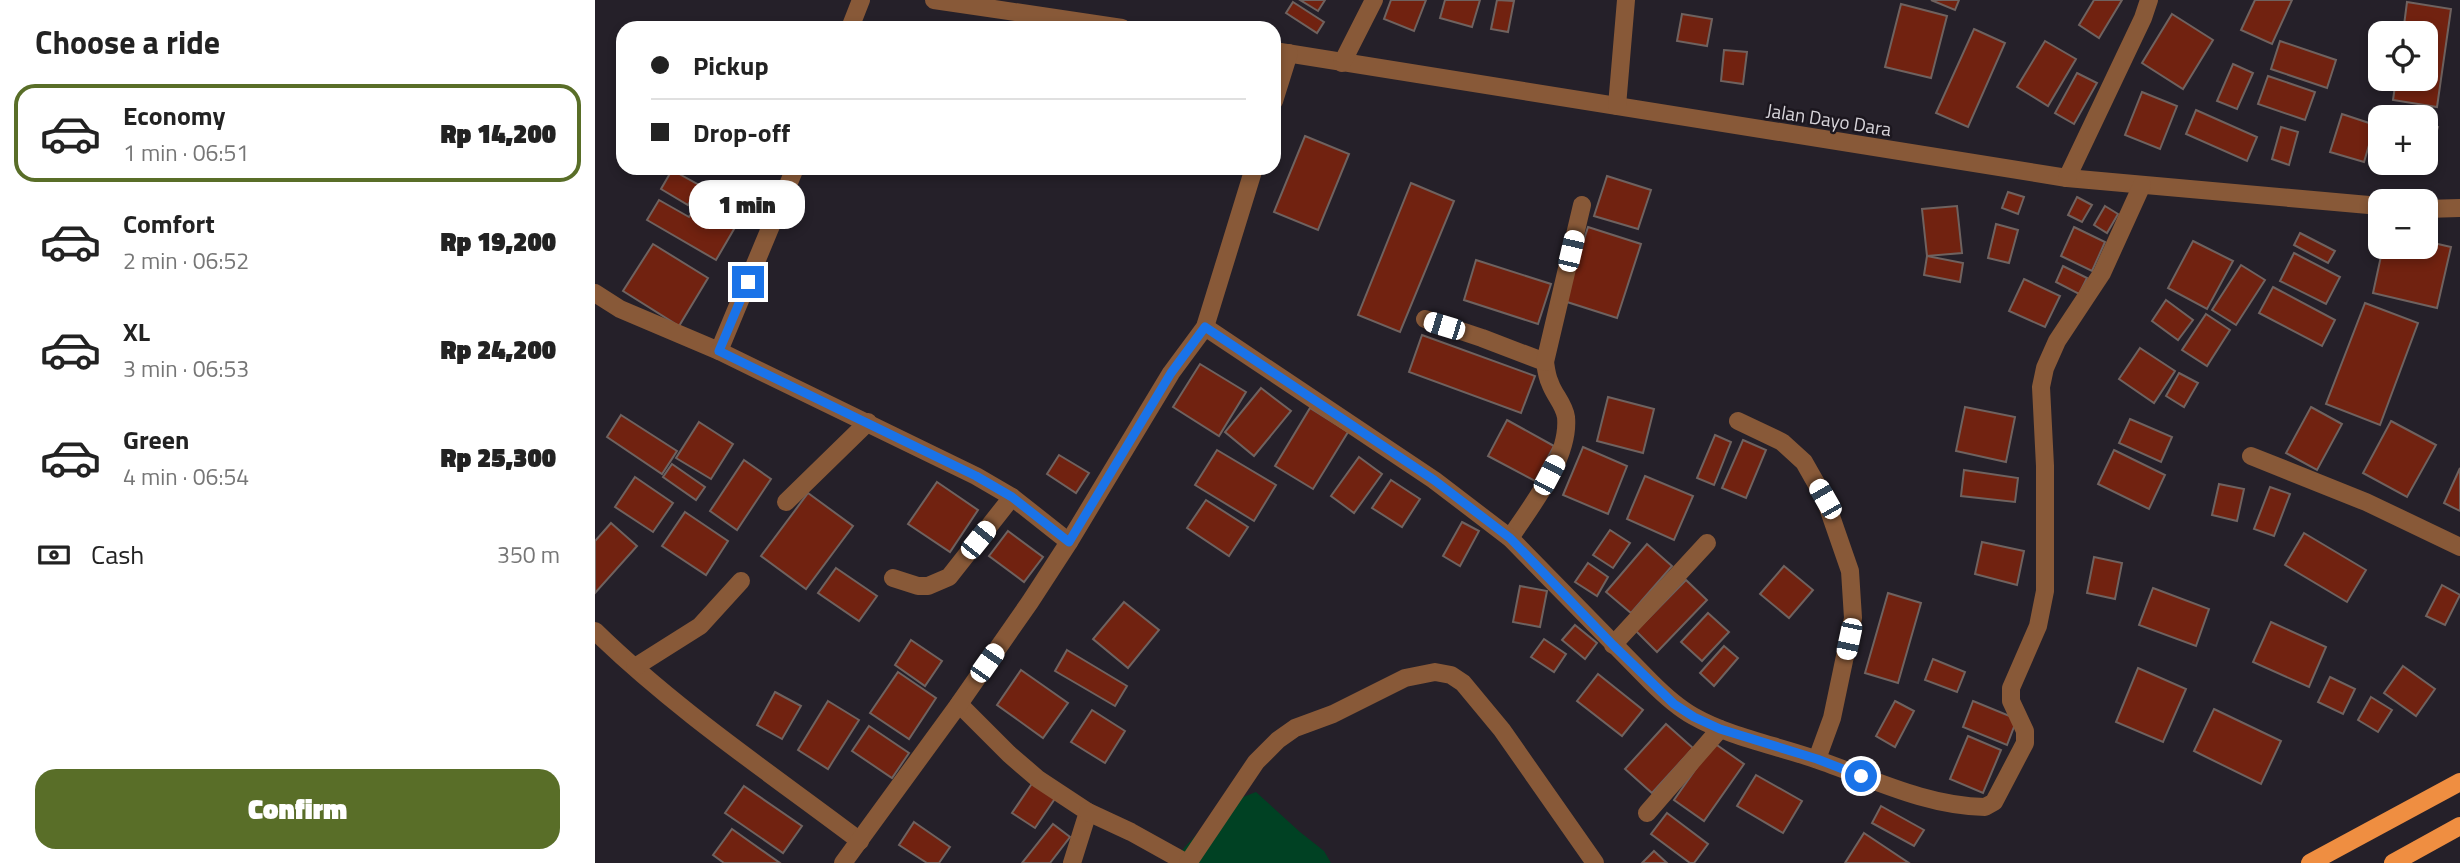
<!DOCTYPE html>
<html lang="en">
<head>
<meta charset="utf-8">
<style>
	body { margin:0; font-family:"Titillium Web",sans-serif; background:#f6f6f6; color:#222; height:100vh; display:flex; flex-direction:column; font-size:26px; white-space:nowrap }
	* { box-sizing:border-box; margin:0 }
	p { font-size:23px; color:#767676 }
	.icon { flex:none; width:38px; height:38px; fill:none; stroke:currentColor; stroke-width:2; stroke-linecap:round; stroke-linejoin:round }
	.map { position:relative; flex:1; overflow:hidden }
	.details { display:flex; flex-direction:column; background:#fff; width:595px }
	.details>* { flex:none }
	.banner { position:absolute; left:21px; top:21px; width:665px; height:154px; border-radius:21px; box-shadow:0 4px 10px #0003; display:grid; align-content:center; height:154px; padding:0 35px; background:#fff }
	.buttons { position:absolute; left:1773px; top:21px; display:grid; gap:14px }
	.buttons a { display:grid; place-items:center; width:70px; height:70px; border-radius:14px; background:#fff; box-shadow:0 4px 10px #0003; font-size:35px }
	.end { position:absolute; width:32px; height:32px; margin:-16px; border:9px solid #1a73e8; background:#fff; box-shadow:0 0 0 4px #fff }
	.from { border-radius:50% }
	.bubble { position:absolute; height:49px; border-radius:21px; background:#fff; box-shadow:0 4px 10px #0003; font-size:23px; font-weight:800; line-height:49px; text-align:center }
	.car { position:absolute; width:21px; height:42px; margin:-21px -10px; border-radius:9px; box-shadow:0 0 5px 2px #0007; background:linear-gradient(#fff 24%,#345 0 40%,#fff 0 76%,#345 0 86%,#fff 0) }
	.banner b { display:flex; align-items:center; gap:24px; height:66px; font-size:26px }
	.banner b+b { border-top:2px solid #e0e0e0 }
	.banner i { width:18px; height:18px; background:#222 }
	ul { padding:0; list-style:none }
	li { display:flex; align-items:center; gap:21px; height:98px; margin:0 14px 10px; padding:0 21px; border:4px solid transparent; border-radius:21px }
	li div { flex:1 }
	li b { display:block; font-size:26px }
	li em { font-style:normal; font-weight:800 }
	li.current { border-color:#596e28 }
	li>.icon { width:63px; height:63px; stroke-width:1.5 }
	h2 { padding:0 35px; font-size:32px; line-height:84px }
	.pay { display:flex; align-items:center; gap:18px; height:77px; padding:0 35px; font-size:26px }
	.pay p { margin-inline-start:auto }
	.primary-button { display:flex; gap:14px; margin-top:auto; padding:14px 35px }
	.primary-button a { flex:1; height:80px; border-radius:21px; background:#596e28; color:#fff; font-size:28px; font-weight:800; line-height:80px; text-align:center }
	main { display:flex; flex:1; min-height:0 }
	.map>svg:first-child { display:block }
	.green { fill:#004123 }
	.building { fill:#712210; stroke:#6f625f; stroke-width:2 }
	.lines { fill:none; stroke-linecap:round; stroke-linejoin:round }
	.minor { stroke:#885938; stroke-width:18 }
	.major { stroke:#ef8e41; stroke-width:18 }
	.route { stroke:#1a73e8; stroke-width:9 }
	.labels { text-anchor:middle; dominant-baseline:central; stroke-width:5; stroke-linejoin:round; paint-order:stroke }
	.street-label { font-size:19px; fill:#d7d4da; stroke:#1c171f }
</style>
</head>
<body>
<main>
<section class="details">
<h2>Choose a ride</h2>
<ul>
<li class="current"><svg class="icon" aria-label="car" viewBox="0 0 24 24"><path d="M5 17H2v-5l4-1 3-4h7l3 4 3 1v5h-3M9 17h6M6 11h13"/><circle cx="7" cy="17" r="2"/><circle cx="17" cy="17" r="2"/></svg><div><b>Economy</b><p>1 min · 06:51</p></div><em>Rp 14,200</em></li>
<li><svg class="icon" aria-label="car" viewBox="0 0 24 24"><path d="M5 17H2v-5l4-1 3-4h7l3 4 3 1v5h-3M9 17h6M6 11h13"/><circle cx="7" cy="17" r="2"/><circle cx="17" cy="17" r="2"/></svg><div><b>Comfort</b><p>2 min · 06:52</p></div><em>Rp 19,200</em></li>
<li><svg class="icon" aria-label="car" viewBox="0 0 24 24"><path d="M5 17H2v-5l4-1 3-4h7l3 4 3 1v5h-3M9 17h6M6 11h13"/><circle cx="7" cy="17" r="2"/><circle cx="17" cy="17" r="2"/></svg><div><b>XL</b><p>3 min · 06:53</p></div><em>Rp 24,200</em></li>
<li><svg class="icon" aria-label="car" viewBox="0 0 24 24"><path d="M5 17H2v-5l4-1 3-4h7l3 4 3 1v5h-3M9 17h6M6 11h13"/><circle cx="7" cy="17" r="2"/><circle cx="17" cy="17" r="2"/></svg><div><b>Green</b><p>4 min · 06:54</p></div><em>Rp 25,300</em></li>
</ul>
<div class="pay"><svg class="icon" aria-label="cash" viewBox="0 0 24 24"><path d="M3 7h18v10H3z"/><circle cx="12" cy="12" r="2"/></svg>Cash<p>350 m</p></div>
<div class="primary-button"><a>Confirm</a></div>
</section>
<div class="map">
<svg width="1865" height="863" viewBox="0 0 1865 863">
	<rect width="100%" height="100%" fill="#252029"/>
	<!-- green -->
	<path class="green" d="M661 792 705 832 729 851 736 863H580L589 848 630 804Z"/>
	<!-- building -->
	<g class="building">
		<path d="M705 0H730L723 11Z"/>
		<path d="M796 0H831L819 31 789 19Z"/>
		<path d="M850 0H885L877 27 845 18Z"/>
		<path d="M902 0 919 1 913 32 896 29Z"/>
		<path d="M1336 0H1364L1360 10Z"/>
		<path d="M1499 0H1527L1504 38 1484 25Z"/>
		<path d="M1660 0H1697L1677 44 1646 30Z"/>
		<path d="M698 2 729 22 722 33 691 13Z"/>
		<path d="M1812 2 1856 9 1842 107 1798 100 1801 79H1830V33H1808Z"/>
		<path d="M1306 4 1352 16 1336 78 1290 67Z"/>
		<path d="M1087 14 1117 19 1112 46 1082 41Z"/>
		<path d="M1577 14 1618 40 1588 89 1547 63Z"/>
		<path d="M1379 29 1410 43 1373 127 1341 113Z"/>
		<path d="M1450 41 1481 59 1453 106 1422 87Z"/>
		<path d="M1685 41 1741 60 1732 88 1676 69Z"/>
		<path d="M1129 50 1152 52 1148 84 1126 81Z"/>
		<path d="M1638 64 1658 73 1642 109 1622 101Z"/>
		<path d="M1482 73 1502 83 1479 124 1460 113Z"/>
		<path d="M1673 76 1720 92 1710 120 1663 104Z"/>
		<path d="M1547 92 1582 106 1565 149 1530 135Z"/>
		<path d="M1601 110 1662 137 1652 161 1591 134Z"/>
		<path d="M1747 114 1780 125 1769 162 1735 152Z"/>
		<path d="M1830 123 1843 127 1830 172 1800 163H1830Z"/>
		<path d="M1686 127 1703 132 1694 165 1677 159Z"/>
		<path d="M710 136 754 154 723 230 679 212Z"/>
		<path d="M77 170 104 185 93 205 66 189Z"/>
		<path d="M1012 176 1056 190 1043 229 999 216Z"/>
		<path d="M816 183 859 201 805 332 763 315Z"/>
		<path d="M1413 192 1429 197 1423 214 1407 208Z"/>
		<path d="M108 194 146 217 121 260 52 220 64 200 94 217Z"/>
		<path d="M1482 197 1497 205 1487 222 1473 215Z"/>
		<path d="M1362 206 1367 253 1332 256 1327 209Z"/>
		<path d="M1510 206 1523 214 1512 233 1499 225Z"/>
		<path d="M1401 224 1423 230 1414 263 1393 258Z"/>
		<path d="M993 227 1046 244 1022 318 969 301Z"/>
		<path d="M1479 227 1510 242 1497 271 1466 256Z"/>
		<path d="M1705 233 1740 251 1733 263 1699 245Z"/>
		<path d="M1598 241 1638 261 1612 309 1573 288Z"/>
		<path d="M1830 241 1856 247 1842 308 1778 293 1788 247H1830Z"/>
		<path d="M58 244 113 278 84 326 28 291Z"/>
		<path d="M1699 253 1745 277 1731 304 1685 281Z"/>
		<path d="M1332 256 1368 263 1365 282 1329 275Z"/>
		<path d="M881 260 956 284 943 324 869 300Z"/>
		<path d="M1646 265 1670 280 1641 325 1617 310Z"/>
		<path d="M1468 266 1492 278 1484 294 1461 282Z"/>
		<path d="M1429 279 1465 296 1450 327 1414 311Z"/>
		<path d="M1678 287 1740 320 1727 346 1664 313Z"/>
		<path d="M1571 300 1598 320 1583 340 1557 321Z"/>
		<path d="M1770 303 1823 323 1785 425 1731 404Z"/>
		<path d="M1611 314 1635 330 1612 366 1587 350Z"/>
		<path d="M827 335 940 376 926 413 814 372Z"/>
		<path d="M1545 348 1580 371 1559 403 1524 379Z"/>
		<path d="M605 364 651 392 624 436 578 407Z"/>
		<path d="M1584 373 1603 383 1589 407 1571 396Z"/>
		<path d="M666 388 696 411 659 456 630 432Z"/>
		<path d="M1013 397 1059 409 1048 453 1002 441Z"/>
		<path d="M1370 407 1420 417 1411 462 1361 451Z"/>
		<path d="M1716 407 1747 424 1722 470 1691 453Z"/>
		<path d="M715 408 753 432 718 489 680 466Z"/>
		<path d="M26 415 82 451 67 474 12 437Z"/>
		<path d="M1535 419 1577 437 1566 462 1524 443Z"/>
		<path d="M912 420 959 446 940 481 893 456Z"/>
		<path d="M1796 421 1841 445 1812 497 1768 473Z"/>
		<path d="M104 422 138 444 116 479 81 458Z"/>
		<path d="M1120 435 1136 442 1119 485 1102 478Z"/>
		<path d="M1148 440 1171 450 1151 498 1127 488Z"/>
		<path d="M988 447 1032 466 1013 514 968 495Z"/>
		<path d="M622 450 681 485 659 521 600 485Z"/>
		<path d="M1519 450 1570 475 1554 509 1503 484Z"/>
		<path d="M464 455 494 473 481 493 452 474Z"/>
		<path d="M764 457 787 474 759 513 736 496Z"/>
		<path d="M149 460 176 479 142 530 115 511Z"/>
		<path d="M77 464 110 487 101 500 68 477Z"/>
		<path d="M1865 468V511L1849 503Z"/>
		<path d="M1369 470 1423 478 1420 502 1366 496Z"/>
		<path d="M1050 476 1098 496 1079 540 1032 519Z"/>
		<path d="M40 477 78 503 58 532 20 507Z"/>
		<path d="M796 480 825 499 807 527 777 508Z"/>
		<path d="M342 482 383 510 355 552 313 524Z"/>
		<path d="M1624 484 1649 489 1642 521 1617 515Z"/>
		<path d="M1675 487 1695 494 1679 536 1659 529Z"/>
		<path d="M213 493 258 526 211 589 166 556Z"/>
		<path d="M611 500 653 527 634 556 592 528Z"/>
		<path d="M90 512 133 541 111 575 67 546Z"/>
		<path d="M867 522 884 531 865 566 848 556Z"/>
		<path d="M16 523 42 546 0 593V541Z"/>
		<path d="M1015 530 1035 543 1018 568 998 555Z"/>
		<path d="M413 531 448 557 429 582 394 556Z"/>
		<path d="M1709 533 1771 570 1752 602 1690 565Z"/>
		<path d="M1387 542 1429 551 1422 585 1380 574Z"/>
		<path d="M1052 544 1077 566 1036 613 1011 592Z"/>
		<path d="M1499 557 1527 563 1520 599 1492 593Z"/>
		<path d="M993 563 1013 577 1002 596 980 582Z"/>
		<path d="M1189 566 1218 590 1194 618 1165 594Z"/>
		<path d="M241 568 282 596 264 621 223 593Z"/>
		<path d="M1091 580 1112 600 1062 652 1041 631Z"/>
		<path d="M1847 585 1865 595 1850 625 1831 616Z"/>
		<path d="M925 586 952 591 945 627 918 622Z"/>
		<path d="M1558 588 1614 609 1601 646 1544 625Z"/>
		<path d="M1293 593 1326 603 1303 683 1270 673Z"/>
		<path d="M529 602 564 630 533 668 498 639Z"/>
		<path d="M1113 613 1134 632 1107 661 1086 642Z"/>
		<path d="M1676 622 1731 647 1714 687 1658 662Z"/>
		<path d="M980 625 1002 643 990 659 967 640Z"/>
		<path d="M949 639 971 654 959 672 936 657Z"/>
		<path d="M316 640 347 661 330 686 300 665Z"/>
		<path d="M1129 646 1143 658 1119 686 1105 673Z"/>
		<path d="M472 650 532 686 520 706 460 671Z"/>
		<path d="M1338 659 1370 672 1362 692 1330 680Z"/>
		<path d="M1808 666 1840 689 1821 716 1789 693Z"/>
		<path d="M1543 668 1591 689 1568 742 1521 722Z"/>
		<path d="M426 670 473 703 448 738 402 705Z"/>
		<path d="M303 672 341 698 314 739 275 713Z"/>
		<path d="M1003 674 1048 710 1027 736 982 701Z"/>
		<path d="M1735 677 1760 689 1748 714 1723 702Z"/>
		<path d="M180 692 206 706 187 739 162 725Z"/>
		<path d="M1776 697 1797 710 1783 732 1763 720Z"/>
		<path d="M233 701 264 720 233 769 203 750Z"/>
		<path d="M1300 701 1319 711 1300 747 1281 736Z"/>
		<path d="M1378 701 1422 719 1412 745 1368 727Z"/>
		<path d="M1619 709 1686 741 1666 784 1599 751Z"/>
		<path d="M497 710 530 731 510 763 476 742Z"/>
		<path d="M1071 724 1098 748 1057 793 1030 769Z"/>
		<path d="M274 726 314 753 297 778 257 751Z"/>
		<path d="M1373 736 1406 750 1388 793 1355 779Z"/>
		<path d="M1119 743 1149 764 1109 821 1079 800Z"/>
		<path d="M1161 775 1207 801 1188 833 1142 806Z"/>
		<path d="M438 782 461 797 440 828 417 813Z"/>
		<path d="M149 786 207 826 188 853 130 813Z"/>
		<path d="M1286 806 1329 830 1319 846 1277 823Z"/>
		<path d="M1072 813 1113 844 1099 863H1095L1056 834Z"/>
		<path d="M319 822 355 847 344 863H332L304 845Z"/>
		<path d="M458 824 475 837 455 863H427Z"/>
		<path d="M137 829 185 863H129L118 855Z"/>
		<path d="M1269 833 1314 863H1250Z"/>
		<path d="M1059 851 1072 863H1047Z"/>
	</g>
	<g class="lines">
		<!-- minor -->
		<g class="minor">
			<path d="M339 0 527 28"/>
			<path d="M255 28 266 0"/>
			<path d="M679 51 1472 178 1785 206"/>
			<path d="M747 63 779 0"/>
			<path d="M679 101 694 53"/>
			<path d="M1022 106 1031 0"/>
			<path d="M1472 178 1548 18 1554 0"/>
			<path d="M1830 209 1865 208"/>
			<path d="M0 293 25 309 124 351 200 168"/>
			<path d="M830 319 887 338 950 362C951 369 952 377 955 383 959 395 969 404 971 417 975 458 936 506 915 538"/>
			<path d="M610 327 839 480 915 538 1056 682C1069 695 1082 707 1098 716 1135 737 1180 745 1220 759 1276 778 1330 806 1390 807L1399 802 1430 743V731L1416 701V688L1443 626 1450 591V466L1446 387 1450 368 1462 341 1507 273 1547 185"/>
			<path d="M124 351 381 476 417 497 474 542"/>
			<path d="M950 362 987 205"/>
			<path d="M1143 421 1187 442 1209 462 1230 499 1255 571 1258 618 1237 718 1222 759"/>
			<path d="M1656 456 1771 502 1865 547"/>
			<path d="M191 502 273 422"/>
			<path d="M298 578 323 586H333L354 577 417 497"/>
			<path d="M0 631C81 710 175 773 265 841"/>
			<path d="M1018 645 1112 543"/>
			<path d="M40 667 105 626 146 581"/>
			<path d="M364 704 414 754 443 779 493 812 477 863"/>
			<path d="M493 812 536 832 592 863"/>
			<path d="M1052 813 1125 729"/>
			<path d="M248 863 364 704 435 602 474 542 576 373 610 327 659 168"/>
			<path d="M593 863 661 762 683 740 700 728 738 714 810 678 840 672 856 675 868 683 907 730 1000 863"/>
		</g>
		<!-- major -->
		<g class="major">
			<path d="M1715 863 1865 782"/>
			<path d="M1798 863 1865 826"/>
		</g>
	</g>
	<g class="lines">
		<!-- route -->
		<path class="route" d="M153 282 124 351 381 476 417 497 474 542 576 373 610 327 839 480 915 538 1018 645 1079 704 1099 717 1125 729 1222 759 1266 776"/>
	</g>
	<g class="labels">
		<!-- street labels -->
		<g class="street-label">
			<text transform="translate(1234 119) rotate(9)">Jalan Dayo Dara</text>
		</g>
	</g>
</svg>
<div class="buttons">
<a><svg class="icon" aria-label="locate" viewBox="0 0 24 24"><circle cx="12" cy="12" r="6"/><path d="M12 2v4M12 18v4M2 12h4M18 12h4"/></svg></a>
<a>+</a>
<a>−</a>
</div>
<i class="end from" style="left:1266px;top:776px"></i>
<i class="end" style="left:153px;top:282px"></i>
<div class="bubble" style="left:94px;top:180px;width:116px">1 min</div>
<i class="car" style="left:976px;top:251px;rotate:13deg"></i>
<i class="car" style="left:849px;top:326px;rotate:287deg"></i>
<i class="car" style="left:954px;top:475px;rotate:28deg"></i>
<i class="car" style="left:1230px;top:499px;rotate:330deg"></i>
<i class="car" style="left:383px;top:540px;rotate:39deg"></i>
<i class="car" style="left:1254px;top:639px;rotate:192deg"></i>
<i class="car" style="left:392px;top:663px;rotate:35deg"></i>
<div class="banner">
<b><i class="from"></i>Pickup</b>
<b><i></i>Drop-off</b>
</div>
</div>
</main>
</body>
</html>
